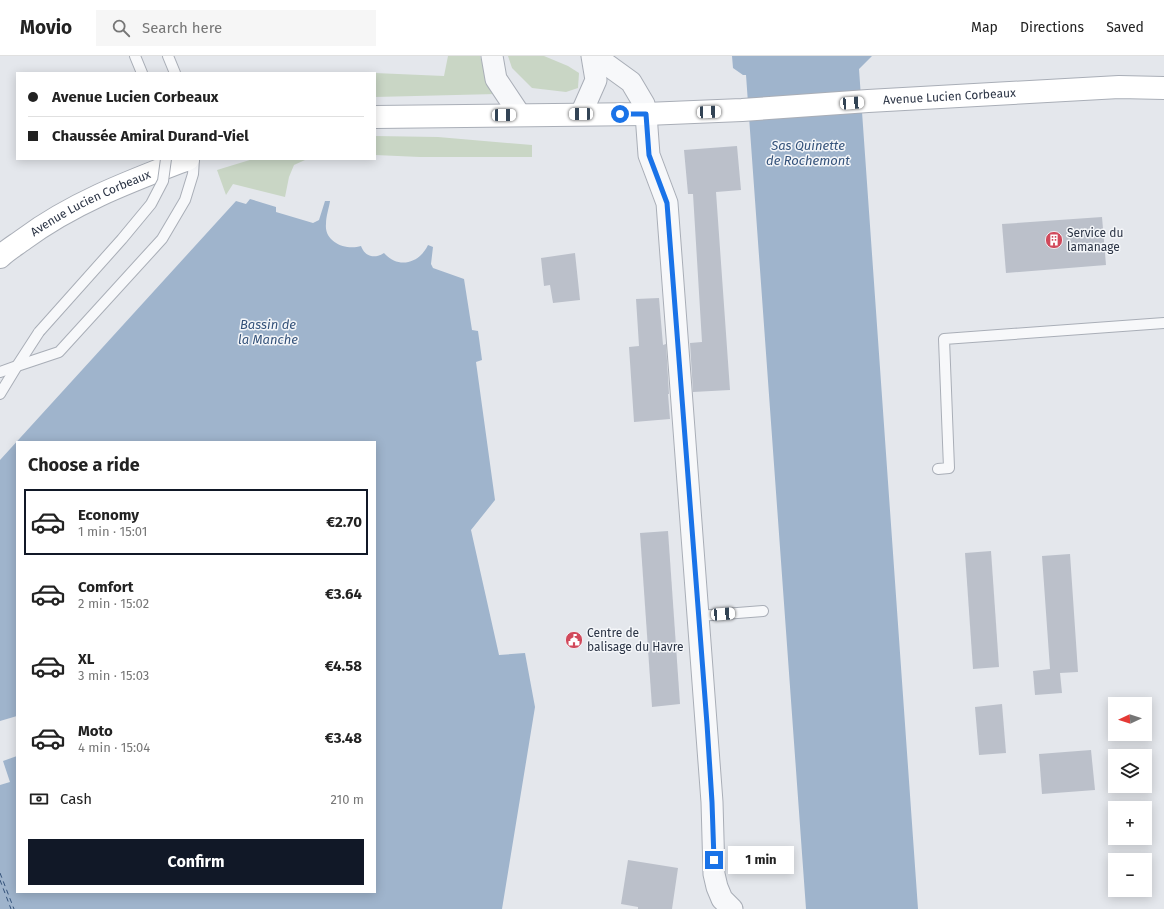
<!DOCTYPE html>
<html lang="en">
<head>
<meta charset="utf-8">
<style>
	body { margin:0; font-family:"Fira Sans",sans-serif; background:#f6f6f6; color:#222; height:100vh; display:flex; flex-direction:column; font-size:15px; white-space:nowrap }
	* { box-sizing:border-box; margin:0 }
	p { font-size:13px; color:#767676 }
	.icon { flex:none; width:22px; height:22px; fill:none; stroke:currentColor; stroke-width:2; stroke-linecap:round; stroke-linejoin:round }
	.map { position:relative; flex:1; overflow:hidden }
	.sheet { position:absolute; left:16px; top:385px; width:360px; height:452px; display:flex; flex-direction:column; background:#fff; border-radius:0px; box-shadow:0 2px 10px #0003 }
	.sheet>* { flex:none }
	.banner { position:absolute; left:16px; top:16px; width:360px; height:88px; border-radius:0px; box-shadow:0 2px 10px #0003; display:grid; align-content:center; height:88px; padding:0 12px; background:#fff }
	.needle { width:26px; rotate:266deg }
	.buttons { position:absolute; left:1108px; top:641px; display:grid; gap:8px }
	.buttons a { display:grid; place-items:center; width:44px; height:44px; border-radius:0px; background:#fff; box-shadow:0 2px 10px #0003; font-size:20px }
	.end { position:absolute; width:18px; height:18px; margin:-9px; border:5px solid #1a73e8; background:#fff; box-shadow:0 0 0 2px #fff }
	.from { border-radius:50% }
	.bubble { position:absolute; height:28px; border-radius:0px; background:#fff; box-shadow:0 2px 10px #0003; font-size:13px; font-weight:700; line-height:28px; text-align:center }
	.car { position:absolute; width:12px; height:24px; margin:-12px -6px; border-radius:5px; box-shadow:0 0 3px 1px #0007; background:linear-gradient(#fff 24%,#345 0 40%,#fff 0 76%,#345 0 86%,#fff 0) }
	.banner b { display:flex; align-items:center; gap:14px; height:38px; font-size:15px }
	.banner b+b { border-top:1px solid #e0e0e0 }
	.banner i { width:10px; height:10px; background:#222 }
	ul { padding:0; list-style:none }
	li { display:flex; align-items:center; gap:12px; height:66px; margin:0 8px 6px; padding:0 4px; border:2px solid transparent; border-radius:0px }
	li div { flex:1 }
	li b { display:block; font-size:15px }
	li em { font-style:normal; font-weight:700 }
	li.selected { border-color:#111827 }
	li>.icon { width:36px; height:36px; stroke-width:1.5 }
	h2 { padding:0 12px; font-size:18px; line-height:48px }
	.pay { display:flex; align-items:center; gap:10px; height:44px; padding:0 12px; font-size:15px }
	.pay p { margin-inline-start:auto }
	.primary-button { display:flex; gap:8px; margin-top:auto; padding:8px 12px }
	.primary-button a { flex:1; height:46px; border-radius:0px; background:#111827; color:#fff; font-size:16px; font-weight:700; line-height:46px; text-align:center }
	header { display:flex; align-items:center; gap:24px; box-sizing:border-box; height:56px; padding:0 20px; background:#fff; border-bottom:1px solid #e0e0e0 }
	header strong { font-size:19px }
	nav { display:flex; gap:22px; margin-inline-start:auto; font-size:14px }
	.search { width:280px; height:36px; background:#f6f6f6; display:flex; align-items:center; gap:10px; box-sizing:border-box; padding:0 14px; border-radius:0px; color:#767676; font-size:15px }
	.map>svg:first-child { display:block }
	.green { fill:#c9d6c5 }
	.water { fill:#9fb4cc; fill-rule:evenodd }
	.pier { fill:#e4e7ec }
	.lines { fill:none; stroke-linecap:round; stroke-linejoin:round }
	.ferry { stroke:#34527a; stroke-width:1; stroke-dasharray:5 4; stroke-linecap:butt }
	.building { fill:#bbc0ca }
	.service-casing { stroke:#a9aeb7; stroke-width:12 }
	.minor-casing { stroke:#a9aeb7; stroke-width:23 }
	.secondary-casing { stroke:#a9aeb7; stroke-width:24 }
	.service { stroke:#f7f8fa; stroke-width:10 }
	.minor { stroke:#f7f8fa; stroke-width:21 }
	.secondary { stroke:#fff; stroke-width:22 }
	.service-bridge-casing { stroke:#a9aeb7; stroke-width:12; stroke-linecap:butt }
	.service-bridge { stroke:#f7f8fa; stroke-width:10 }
	.route { stroke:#1a73e8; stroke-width:5 }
	.labels { text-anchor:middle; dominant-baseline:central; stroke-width:3; stroke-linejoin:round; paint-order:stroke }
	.street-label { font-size:12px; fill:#2b3445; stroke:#f4f6f9 }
	.poi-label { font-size:12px; fill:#2b3445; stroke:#f4f6f9; text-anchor:start }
	.water-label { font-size:13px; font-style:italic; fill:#34527a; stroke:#f4f6f9 }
</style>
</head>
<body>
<header>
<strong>Movio</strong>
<div class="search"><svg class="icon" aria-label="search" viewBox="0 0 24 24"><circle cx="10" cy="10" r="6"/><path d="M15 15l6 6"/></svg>Search here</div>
<nav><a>Map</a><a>Directions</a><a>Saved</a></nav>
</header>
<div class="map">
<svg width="1164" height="853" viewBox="0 0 1164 853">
	<rect width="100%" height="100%" fill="#e4e7ec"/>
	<!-- green -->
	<g class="green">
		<path d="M448 0H480L487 24 496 38 375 41V17L444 20Z"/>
		<path d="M508 0H544L568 10 579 17 578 32 566 36 532 32 512 12Z"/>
		<path d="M375 80 438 81 532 89V101H420L375 99Z"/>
		<path d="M253 103H317L305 104 294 109 289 121 285 141 233 128 226 139 217 114Z"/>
	</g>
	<!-- water -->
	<g class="water">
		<path d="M732 0H872L859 13 918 853H806L746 19H743L733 12Z"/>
		<path d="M250 143 276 151V156L313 167 319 164 325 145H330C329 152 326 160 326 168 324 186 346 195 361 190 365 201 375 203 384 197 398 213 419 208 428 189L433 191 431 208 433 212 464 223 472 274 478 275 482 304 476 306 495 444 471 474 499 599 525 597 535 651 502 853H0V404L236 145 246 148ZM17 386H375V836H17Z"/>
	</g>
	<!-- pier -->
	<path class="pier" d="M17 660V700L3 705 10 726 0 729V665Z"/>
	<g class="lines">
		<!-- ferry -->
		<g class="ferry">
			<path d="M0 817 14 853"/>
			<path d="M0 824 11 853"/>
		</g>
	</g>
	<!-- building -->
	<g class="building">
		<path d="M737 90 741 134 716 136 730 334 693 336 690 287 702 286 693 138H688L684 94Z"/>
		<path d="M1102 161 1106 209 1006 217 1002 168Z"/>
		<path d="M575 197 580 244 553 247 550 229 544 230 541 202Z"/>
		<path d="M659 242 663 289 666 288 669 338H668L670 363 634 366 629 291 639 290 636 243Z"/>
		<path d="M668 475 680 648 652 651 640 477Z"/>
		<path d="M991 495 999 611 973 613 965 497Z"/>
		<path d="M1070 498 1078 616 1060 617 1062 637 1035 639 1033 615 1050 613 1042 500Z"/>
		<path d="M1002 648 1006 697 979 699 975 651Z"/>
		<path d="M1091 694 1095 734 1042 738 1039 698Z"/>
		<path d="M628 804 678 812 672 853H638V851L621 848Z"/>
	</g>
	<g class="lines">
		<defs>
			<g id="service">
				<path d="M135 0 142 17"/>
				<path d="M168 0 175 17"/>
				<path d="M0 316 17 310 59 296 162 183 185 144 193 118 194 103"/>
				<path d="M0 338 17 310 39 276"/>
				<path d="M938 413 949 412 944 283 1164 267"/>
				<path d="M699 560 763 555"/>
			</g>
			<g id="minor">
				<path d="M492 0 496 23 520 59"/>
				<path d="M595 0 631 26 644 48 646 58 649 99 667 147 712 746 714 818 717 831 722 843 732 853"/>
				<path d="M581 58 596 24 592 0"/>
			</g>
			<g id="secondary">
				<path id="s1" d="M375 61 646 58 742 54 868 45 1119 31 1164 32"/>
				<path id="s2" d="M0 201C7 194 16 189 24 183 74 146 131 125 188 103"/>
			</g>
		</defs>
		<!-- service casing -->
		<use href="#service" class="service-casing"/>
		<!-- minor casing -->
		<use href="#minor" class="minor-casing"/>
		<!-- secondary casing -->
		<use href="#secondary" class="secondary-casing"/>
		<!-- service -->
		<use href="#service" class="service"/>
		<!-- minor -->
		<use href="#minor" class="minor"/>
		<!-- secondary -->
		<use href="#secondary" class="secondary"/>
		<defs>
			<path id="service-bridge" d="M39 276 122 183 151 148 163 125 166 103"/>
		</defs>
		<!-- service-bridge casing -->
		<use href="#service-bridge" class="service-bridge-casing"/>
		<!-- service-bridge -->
		<use href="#service-bridge" class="service-bridge"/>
	</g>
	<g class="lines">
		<!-- route -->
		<path class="route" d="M620 58H646L649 99 667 147 707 668 712 746 714 804"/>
	</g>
	<!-- icons -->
	<defs>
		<symbol id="building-disc" viewBox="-11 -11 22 22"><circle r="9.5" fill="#d1495b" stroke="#f4f6f9"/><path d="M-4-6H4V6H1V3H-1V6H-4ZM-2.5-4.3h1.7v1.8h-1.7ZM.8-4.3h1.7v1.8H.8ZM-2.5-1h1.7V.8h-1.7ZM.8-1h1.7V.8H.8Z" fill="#fff"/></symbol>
		<symbol id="civic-disc" viewBox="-11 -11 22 22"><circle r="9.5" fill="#d1495b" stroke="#f4f6f9"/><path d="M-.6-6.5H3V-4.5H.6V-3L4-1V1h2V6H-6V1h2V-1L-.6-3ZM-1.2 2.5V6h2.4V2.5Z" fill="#fff"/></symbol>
	</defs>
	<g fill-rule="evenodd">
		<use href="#building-disc" x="1044" y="174" width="20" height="20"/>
		<use href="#civic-disc" x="564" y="574" width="20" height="20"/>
	</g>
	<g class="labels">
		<!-- street labels -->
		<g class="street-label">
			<text stroke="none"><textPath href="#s1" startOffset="575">Avenue Lucien Corbeaux</textPath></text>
			<text stroke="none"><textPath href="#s2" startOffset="106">Avenue Lucien Corbeaux</textPath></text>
		</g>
		<!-- poi labels -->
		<g class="poi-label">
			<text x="1067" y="177">Service du<tspan x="1067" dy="14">lamanage</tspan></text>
			<text x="587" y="577">Centre de<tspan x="587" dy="14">balisage du Havre</tspan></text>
		</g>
		<!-- water labels -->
		<g class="water-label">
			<text x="808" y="89">Sas Quinette<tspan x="808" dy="15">de Rochemont</tspan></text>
			<text x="268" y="268">Bassin de<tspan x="268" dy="15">la Manche</tspan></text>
		</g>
	</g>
</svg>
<div class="buttons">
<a><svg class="needle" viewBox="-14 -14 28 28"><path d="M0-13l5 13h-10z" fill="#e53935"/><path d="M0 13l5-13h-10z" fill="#767676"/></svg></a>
<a><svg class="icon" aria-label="layers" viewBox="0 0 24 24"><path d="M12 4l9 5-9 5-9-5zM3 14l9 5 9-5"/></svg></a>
<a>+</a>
<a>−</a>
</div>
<i class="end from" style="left:620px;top:58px"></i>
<i class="end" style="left:714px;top:804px"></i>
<div class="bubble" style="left:728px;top:790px;width:66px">1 min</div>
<i class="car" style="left:852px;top:47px;rotate:86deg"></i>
<i class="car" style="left:709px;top:56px;rotate:88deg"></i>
<i class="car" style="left:581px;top:58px;rotate:270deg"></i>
<i class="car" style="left:504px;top:59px;rotate:89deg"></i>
<i class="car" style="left:723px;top:558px;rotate:86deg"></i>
<div class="banner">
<b><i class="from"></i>Avenue Lucien Corbeaux</b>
<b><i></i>Chaussée Amiral Durand-Viel</b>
</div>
<section class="sheet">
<h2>Choose a ride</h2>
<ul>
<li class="selected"><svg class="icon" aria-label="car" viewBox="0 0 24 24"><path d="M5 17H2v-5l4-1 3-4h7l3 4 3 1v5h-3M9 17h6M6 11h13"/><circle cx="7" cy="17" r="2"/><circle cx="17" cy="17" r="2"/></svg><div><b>Economy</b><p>1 min · 15:01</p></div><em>€2.70</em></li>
<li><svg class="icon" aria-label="car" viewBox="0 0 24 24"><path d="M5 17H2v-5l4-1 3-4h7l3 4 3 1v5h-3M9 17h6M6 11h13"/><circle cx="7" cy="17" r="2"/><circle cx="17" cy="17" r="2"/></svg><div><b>Comfort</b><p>2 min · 15:02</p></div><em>€3.64</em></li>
<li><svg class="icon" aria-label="car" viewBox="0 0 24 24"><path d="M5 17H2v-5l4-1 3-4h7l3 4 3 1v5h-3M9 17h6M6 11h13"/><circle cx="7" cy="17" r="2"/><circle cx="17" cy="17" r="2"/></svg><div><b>XL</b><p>3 min · 15:03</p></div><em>€4.58</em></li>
<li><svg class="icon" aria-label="car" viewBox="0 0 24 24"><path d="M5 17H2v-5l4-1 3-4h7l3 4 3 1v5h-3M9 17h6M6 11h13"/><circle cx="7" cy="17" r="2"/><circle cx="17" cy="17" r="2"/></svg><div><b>Moto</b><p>4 min · 15:04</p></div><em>€3.48</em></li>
</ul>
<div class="pay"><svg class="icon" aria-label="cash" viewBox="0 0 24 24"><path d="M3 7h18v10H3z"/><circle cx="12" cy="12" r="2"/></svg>Cash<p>210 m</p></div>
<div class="primary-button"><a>Confirm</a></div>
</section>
</div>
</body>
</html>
